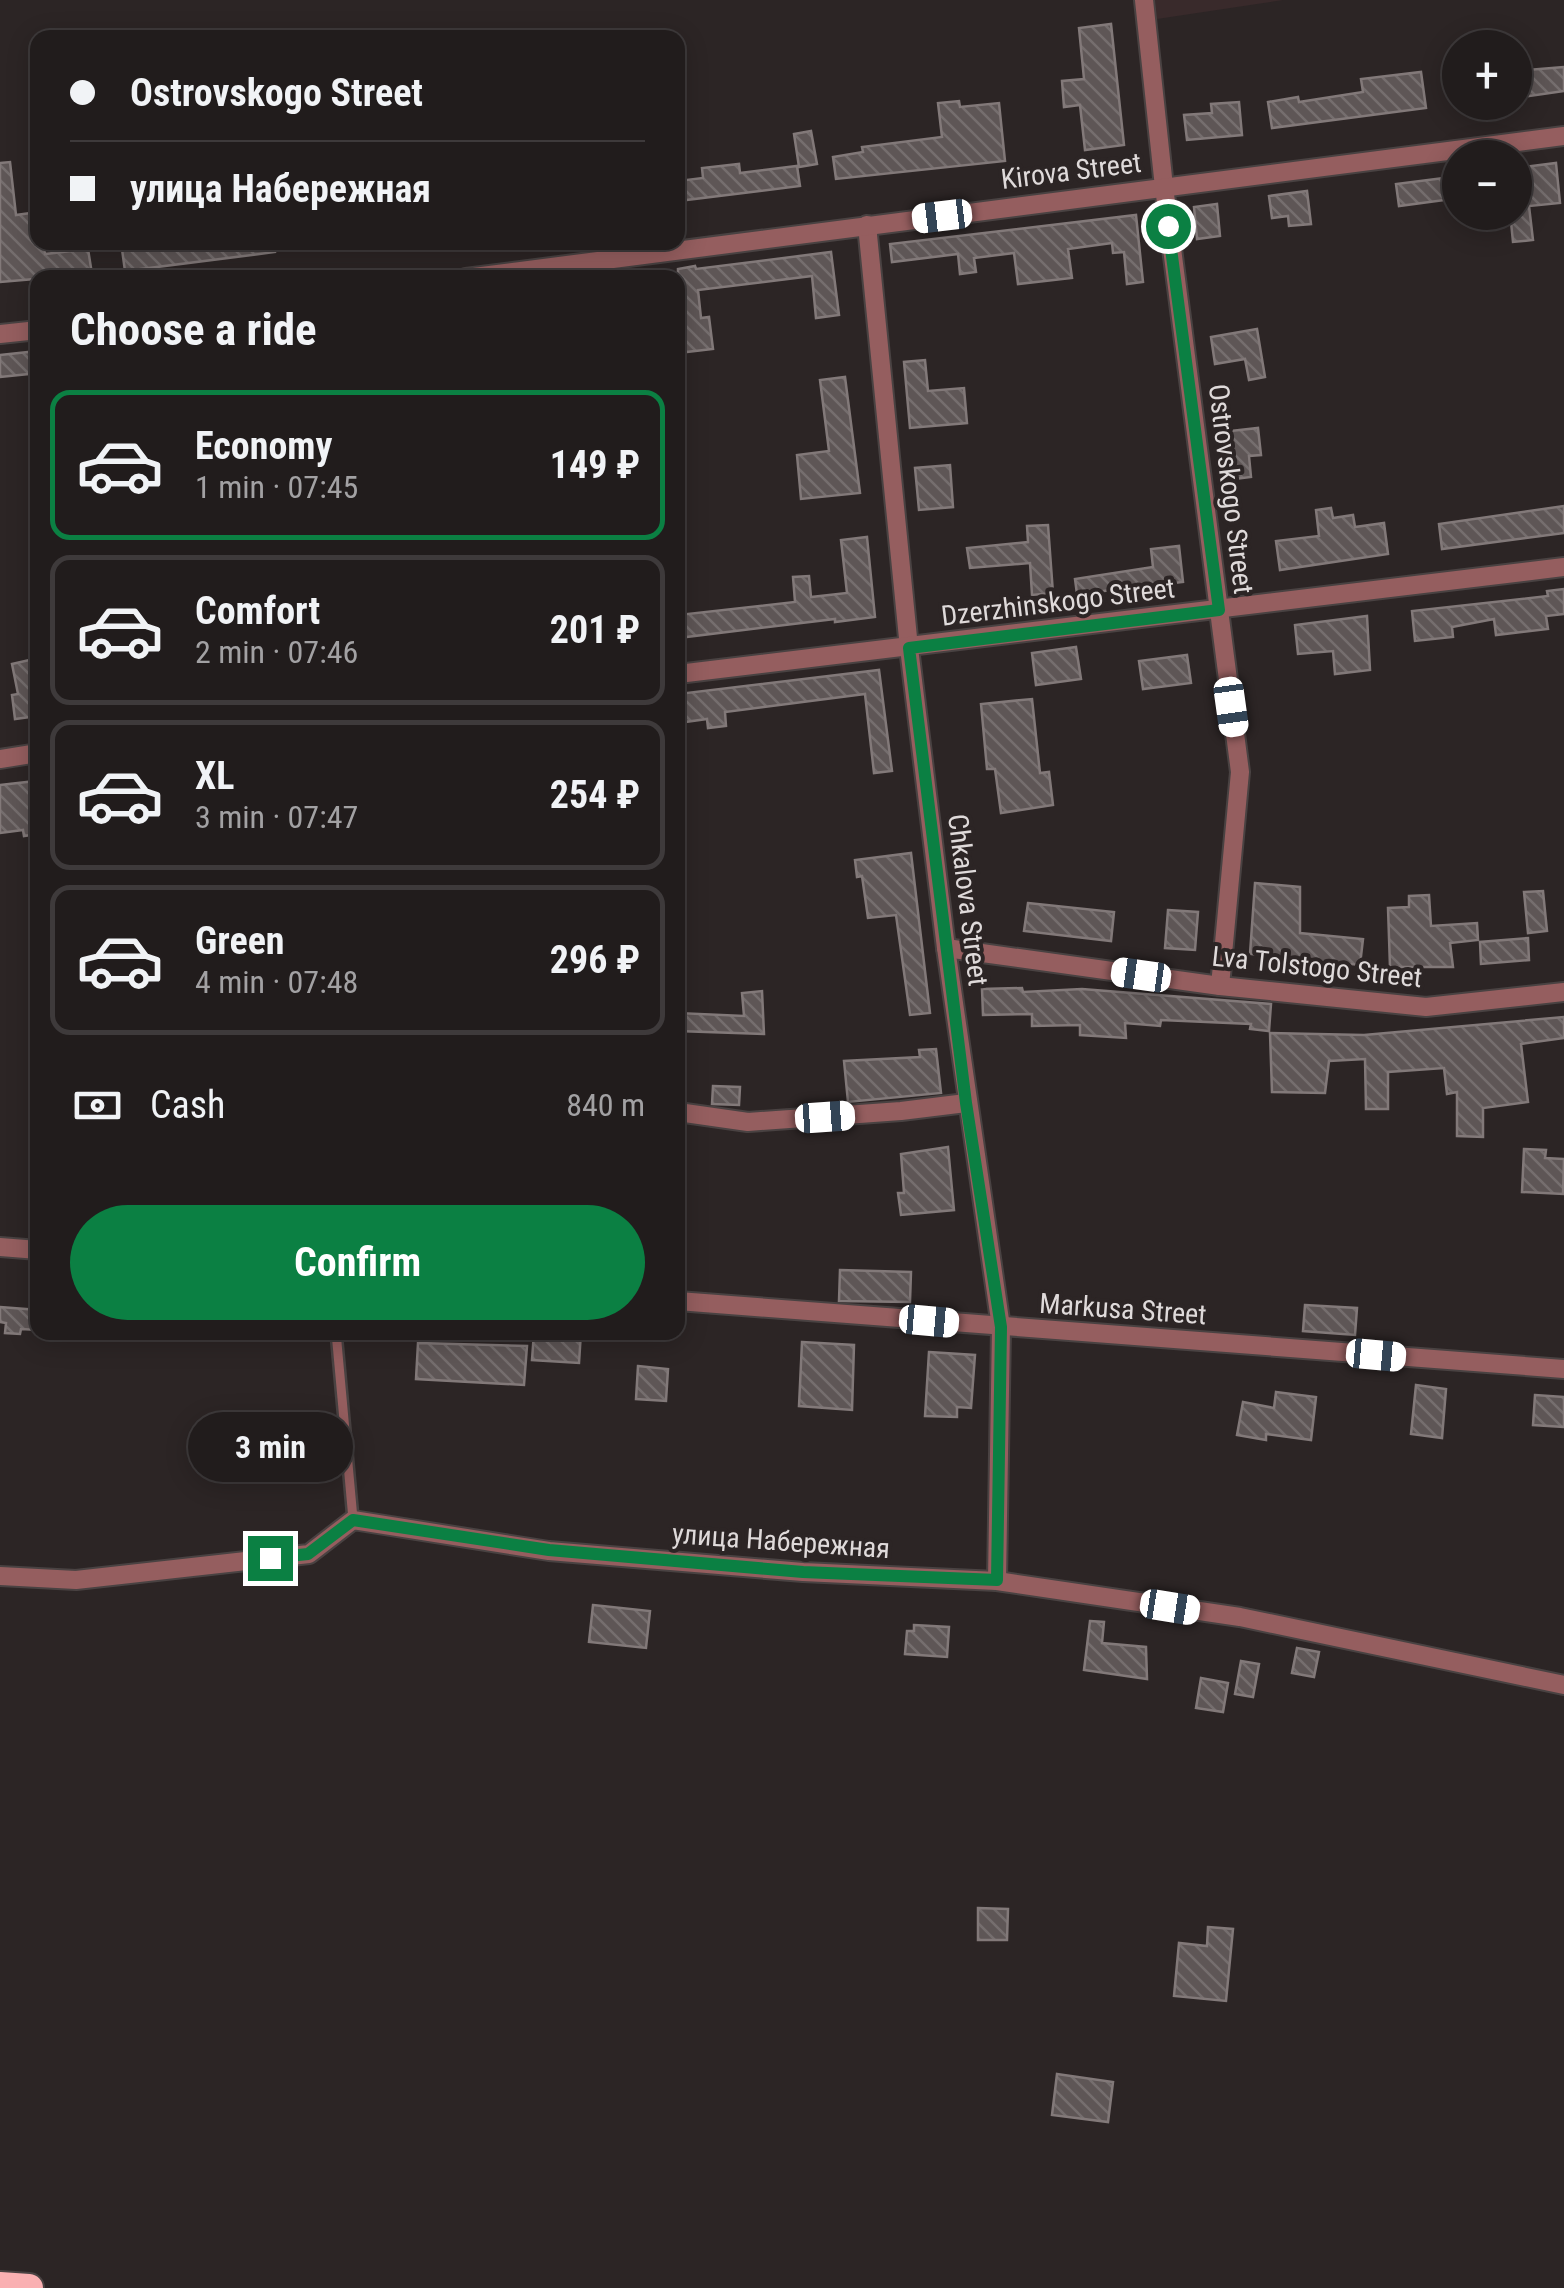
<!DOCTYPE html>
<html lang="en">
<head>
<meta charset="utf-8">
<style>
	body { margin:0; font-family:"Roboto Condensed",sans-serif; background:#292525; color:#f1f3f6; height:100vh; display:flex; flex-direction:column; font-size:38px; white-space:nowrap }
	* { box-sizing:border-box; margin:0 }
	p { font-size:32px; color:#a2a1a3 }
	.icon { flex:none; width:55px; height:55px; fill:none; stroke:currentColor; stroke-width:2; stroke-linecap:round; stroke-linejoin:round }
	.map { position:relative; flex:1; overflow:hidden }
	.drawer { position:absolute; left:30px; top:270px; width:655px; height:1070px; display:flex; flex-direction:column; background:#211c1c; border-radius:20px; box-shadow:0 5px 25px #0003,0 0 0 2px #3e3a3b }
	.drawer>* { flex:none }
	.guide { position:absolute; left:30px; top:30px; width:655px; height:220px; border-radius:20px; box-shadow:0 5px 25px #0003,0 0 0 2px #3e3a3b; display:grid; align-content:center; height:220px; padding:0 40px; background:#211c1c }
	.tools { position:absolute; left:1442px; top:30px; display:grid; gap:20px }
	.tools a { display:grid; place-items:center; width:90px; height:90px; border-radius:50%; background:#211c1c; box-shadow:0 5px 25px #0003,0 0 0 2px #3e3a3b; font-size:50px }
	.end { position:absolute; width:45px; height:45px; margin:-22px; border:12px solid #0b8043; background:#fff; box-shadow:0 0 0 5px #fff }
	.from { border-radius:50% }
	.bubble { position:absolute; height:70px; border-radius:35px; background:#211c1c; box-shadow:0 5px 25px #0003,0 0 0 2px #3e3a3b; font-size:32px; font-weight:700; line-height:70px; text-align:center }
	.car { position:absolute; width:30px; height:60px; margin:-30px -15px; border-radius:12px; box-shadow:0 0 8px 2px #0007; background:linear-gradient(#fff 24%,#345 0 40%,#fff 0 76%,#345 0 86%,#fff 0) }
	.guide b { display:flex; align-items:center; gap:35px; height:95px; font-size:38px }
	.guide b+b { border-top:2px solid #3e3a3b }
	.guide i { width:25px; height:25px; background:#f1f3f6 }
	ul { padding:0; list-style:none }
	li { display:flex; align-items:center; gap:30px; height:150px; margin:0 20px 15px; padding:0 20px; border:5px solid #3e3a3b; border-radius:20px }
	li div { flex:1 }
	li b { display:block; font-size:38px }
	li em { font-style:normal; font-weight:700 }
	li.active { border-color:#0b8043 }
	li>.icon { width:90px; height:90px; stroke-width:1.5 }
	h2 { padding:0 40px; font-size:45px; line-height:120px }
	.pay { display:flex; align-items:center; gap:25px; height:110px; padding:0 40px; font-size:38px }
	.pay p { margin-inline-start:auto }
	.button { display:flex; gap:20px; margin-top:auto; padding:20px 40px }
	.button a { flex:1; height:115px; border-radius:60px; background:#0b8043; color:#fff; font-size:40px; font-weight:700; line-height:115px; text-align:center }
	.map>svg:first-child { display:block }
	.built { fill:#392a2b }
	.building { fill:url(#building-back-hatch); stroke:#827979; stroke-width:2.5 }
	.lines { fill:none; stroke-linecap:round; stroke-linejoin:round }
	.service-casing { stroke:#494242; stroke-width:14 }
	.minor-casing { stroke:#494242; stroke-width:22 }
	.trunk-casing { stroke:#494242; stroke-width:32 }
	.service { stroke:#955e5f; stroke-width:9 }
	.minor { stroke:#955e5f; stroke-width:18 }
	.trunk { stroke:#fab0b2; stroke-width:28 }
	.route { stroke:#0b8043; stroke-width:12 }
	.labels { text-anchor:middle; dominant-baseline:central; stroke-width:8; stroke-linejoin:round; paint-order:stroke }
	.street-label { font-size:28px; fill:#dfdada; stroke:#2c2525 }
</style>
</head>
<body>
<div class="map">
<svg width="1564" height="2288" viewBox="0 0 1564 2288">
	<defs>
		<pattern id="building-back-hatch" width="6" height="6" patternUnits="userSpaceOnUse" patternTransform="scale(2.5)"><rect width="6" height="6" fill="#5e5656"/><path d="M-1 5l2 2M0 0l6 6M5-1l2 2" fill="none" stroke="#756e6e"/></pattern>
	</defs>
	<rect width="100%" height="100%" fill="#2c2525"/>
	<!-- built -->
	<path class="built" d="M1155 0H1283L1157 19Z"/>
	<!-- building -->
	<g class="building">
		<path d="M1111 24 1124 145 1085 150 1080 105 1064 107 1062 81 1084 79 1079 28Z"/>
		<path d="M1564 67V91L1515 98V71Z"/>
		<path d="M1421 72 1426 108 1272 128 1268 102 1298 97 1299 102 1363 92 1361 79Z"/>
		<path d="M959 101 960 107 999 103 1005 161 836 179 833 157 863 152 862 147 942 137 938 103Z"/>
		<path d="M1239 102 1242 135 1187 140 1184 115 1212 113 1211 104Z"/>
		<path d="M811 131 817 164 799 167 794 134Z"/>
		<path d="M10 162 16 215 38 212V245L44 244 45 254 88 249 92 274 0 282V163Z"/>
		<path d="M1556 163 1560 203 1529 206 1533 240 1513 242 1510 212H1515V168Z"/>
		<path d="M739 164 740 173 797 166 800 186 678 201V181L703 178 702 168Z"/>
		<path d="M1460 176V198L1399 206 1396 184Z"/>
		<path d="M1307 191 1311 224 1289 226 1288 216 1272 218 1269 196Z"/>
		<path d="M1217 204 1220 236 1197 239 1194 207Z"/>
		<path d="M1136 215 1143 282 1127 284 1124 252 1113 253 1112 243 1068 249 1072 278 1018 284 1014 253 974 258 976 272 960 274 958 254 892 262 890 244Z"/>
		<path d="M121 242H275V252L125 271Z"/>
		<path d="M831 252 839 315 816 318 812 276 698 290 701 318 709 317 713 349 686 352 678 294V269L695 266 696 269Z"/>
		<path d="M1257 329 1265 377 1249 380 1245 359 1215 364 1211 337Z"/>
		<path d="M38 351V373L0 377V355Z"/>
		<path d="M925 360 928 391 964 388 967 423 910 428 904 362Z"/>
		<path d="M845 377 860 493 801 499 797 455 829 451 820 380Z"/>
		<path d="M1258 428 1261 455 1249 456 1251 477 1226 480 1221 432Z"/>
		<path d="M950 465 953 507 919 510 915 468Z"/>
		<path d="M1564 506V533L1442 549 1439 524Z"/>
		<path d="M1331 508 1333 518 1353 515 1355 527 1384 523 1388 554 1280 570 1276 541 1319 536 1316 510Z"/>
		<path d="M1048 525 1053 593 1032 595 1030 563 970 568 967 548 1028 542 1027 526Z"/>
		<path d="M867 537 875 617 835 622V619L678 638V615L795 602 793 577 809 576 811 597 847 593 841 540Z"/>
		<path d="M1179 546 1183 582 1077 594 1075 579 1153 567 1151 549Z"/>
		<path d="M1564 589V614L1546 616 1548 629 1496 635 1494 619 1452 627 1453 637 1415 641 1412 611 1548 596 1547 591Z"/>
		<path d="M1367 616 1370 670 1335 674 1333 651 1298 654 1295 625Z"/>
		<path d="M1076 647 1081 679 1036 685 1032 653Z"/>
		<path d="M1187 655 1191 683 1143 689 1139 661Z"/>
		<path d="M38 658V716L15 719 12 695 18 694 12 664Z"/>
		<path d="M879 670 892 771 874 773 865 694 725 712 726 726 708 728 707 719 678 723V694Z"/>
		<path d="M1032 699 1040 773 1049 772 1053 805 1001 813 995 769H987L981 704Z"/>
		<path d="M36 781 38 834 24 836 23 830 0 833V785Z"/>
		<path d="M911 853 930 1013 910 1015 896 915 868 918 862 876 857 877 855 860Z"/>
		<path d="M1255 883 1300 887V933L1363 939 1360 965 1250 954Z"/>
		<path d="M1543 891 1547 931 1528 933 1524 892Z"/>
		<path d="M1429 895 1431 926 1477 923 1478 940 1450 943 1453 967H1390L1388 908 1409 907V896Z"/>
		<path d="M1028 903 1114 912 1111 941 1024 931Z"/>
		<path d="M1168 910 1198 912 1195 950 1165 948Z"/>
		<path d="M1528 938 1529 960 1481 964 1480 942Z"/>
		<path d="M1022 988 1023 992 1082 989 1271 1004 1269 1031 1250 1029 1251 1024 1161 1020 1160 1026 1125 1023 1126 1038 1080 1035V1025L1032 1026V1014L983 1015 982 989Z"/>
		<path d="M762 991 764 1034 678 1031V1013L744 1016 742 993Z"/>
		<path d="M1564 1017V1038L1521 1044 1528 1102 1483 1108V1137L1457 1136V1092L1447 1094 1444 1068 1388 1072V1109H1366L1365 1059 1329 1061 1325 1093 1272 1092 1270 1033 1364 1035Z"/>
		<path d="M936 1049 941 1093 848 1102 844 1061 920 1057 919 1050Z"/>
		<path d="M713 1086 740 1087 739 1105 712 1104Z"/>
		<path d="M948 1147 954 1210 901 1215 898 1193H904L901 1154Z"/>
		<path d="M1524 1149 1546 1150 1545 1158 1564 1159 1563 1194 1522 1192Z"/>
		<path d="M840 1270 911 1272 910 1302 839 1301Z"/>
		<path d="M1305 1305 1357 1308 1355 1335 1303 1331Z"/>
		<path d="M0 1307 38 1310V1330L21 1329 20 1334 5 1333 6 1323 0 1322Z"/>
		<path d="M534 1332H581L579 1363 532 1360Z"/>
		<path d="M802 1342 854 1345 852 1410 799 1406Z"/>
		<path d="M418 1343 527 1346 524 1385 416 1379Z"/>
		<path d="M929 1352 975 1355 971 1408 957 1407V1417L925 1416Z"/>
		<path d="M638 1366 668 1369 666 1401 636 1399Z"/>
		<path d="M1416 1385 1446 1389 1442 1438 1411 1434Z"/>
		<path d="M1276 1392 1316 1397 1311 1440 1266 1434V1440L1237 1435 1243 1402 1274 1408Z"/>
		<path d="M1535 1395 1564 1397V1427L1533 1425Z"/>
		<path d="M593 1605 650 1611 646 1648 589 1642Z"/>
		<path d="M1090 1621 1104 1622 1102 1643 1146 1647 1147 1679 1084 1670Z"/>
		<path d="M914 1625 949 1627 947 1657 905 1654 907 1631H914Z"/>
		<path d="M1297 1648 1319 1652 1314 1677 1292 1673Z"/>
		<path d="M1241 1661 1259 1664 1253 1697 1235 1694Z"/>
		<path d="M1201 1678 1228 1683 1223 1712 1196 1708Z"/>
		<path d="M978 1908 1008 1909 1007 1940H978Z"/>
		<path d="M1208 1927 1233 1929 1226 2001 1174 1996 1179 1943 1207 1946Z"/>
		<path d="M1057 2074 1113 2082 1108 2122 1052 2115Z"/>
	</g>
	<g class="lines">
		<defs>
			<path id="service" d="M336 1332 353 1519"/>
			<g id="minor">
				<path d="M1144 0 1164 187 1240 772 1220 986"/>
				<path d="M867 225 909 648 946 948 1001 1327 997 1581"/>
				<path d="M466 278 1564 136"/>
				<path d="M0 334 38 330"/>
				<path d="M678 674 1564 567"/>
				<path d="M0 759 38 753"/>
				<path d="M946 948 1220 986 1426 1007 1564 992"/>
				<path d="M678 1112 748 1122 901 1111 966 1103"/>
				<path d="M0 1247 38 1250"/>
				<path d="M678 1301 1564 1369"/>
				<path d="M0 1576 76 1580 309 1554 353 1520 549 1551 803 1572 997 1581 1240 1617 1564 1685"/>
			</g>
			<path id="trunk" d="M0 2286 29 2288"/>
		</defs>
		<!-- service casing -->
		<use href="#service" class="service-casing"/>
		<!-- minor casing -->
		<use href="#minor" class="minor-casing"/>
		<!-- trunk casing -->
		<use href="#trunk" class="trunk-casing"/>
		<!-- service -->
		<use href="#service" class="service"/>
		<!-- minor -->
		<use href="#minor" class="minor"/>
		<!-- trunk -->
		<use href="#trunk" class="trunk"/>
	</g>
	<g class="lines">
		<!-- route -->
		<path class="route" d="M270 1558 308 1554 353 1520 549 1550 803 1572 997 1580 1001 1327 966 1103 909 648 1219 610 1168 226"/>
	</g>
	<g class="labels">
		<!-- street labels -->
		<g class="street-label">
			<text transform="translate(1071 171) rotate(-7)">Kirova Street</text>
			<text transform="translate(1231 489) rotate(83)">Ostrovskogo Street</text>
			<text transform="translate(1058 602) rotate(-7)">Dzerzhinskogo Street</text>
			<text transform="translate(968 900) rotate(83)">Chkalova Street</text>
			<text transform="translate(1317 967) rotate(6)">Lva Tolstogo Street</text>
			<text transform="translate(1123 1309) rotate(4)">Markusa Street</text>
			<text transform="translate(781 1541) rotate(4)">улица Набережная</text>
		</g>
	</g>
</svg>
<div class="tools">
<a>+</a>
<a>−</a>
</div>
<i class="end from" style="left:1168px;top:226px"></i>
<i class="end" style="left:270px;top:1558px"></i>
<div class="bubble" style="left:188px;top:1412px;width:165px">3 min</div>
<i class="car" style="left:942px;top:216px;rotate:263deg"></i>
<i class="car" style="left:1231px;top:707px;rotate:172deg"></i>
<i class="car" style="left:1141px;top:975px;rotate:278deg"></i>
<i class="car" style="left:825px;top:1117px;rotate:86deg"></i>
<i class="car" style="left:929px;top:1321px;rotate:95deg"></i>
<i class="car" style="left:1376px;top:1355px;rotate:95deg"></i>
<i class="car" style="left:1170px;top:1607px;rotate:99deg"></i>
<div class="guide">
<b><i class="from"></i>Ostrovskogo Street</b>
<b><i></i>улица Набережная</b>
</div>
<section class="drawer">
<h2>Choose a ride</h2>
<ul>
<li class="active"><svg class="icon" aria-label="car" viewBox="0 0 24 24"><path d="M5 17H2v-5l4-1 3-4h7l3 4 3 1v5h-3M9 17h6M6 11h13"/><circle cx="7" cy="17" r="2"/><circle cx="17" cy="17" r="2"/></svg><div><b>Economy</b><p>1 min · 07:45</p></div><em>149 ₽</em></li>
<li><svg class="icon" aria-label="car" viewBox="0 0 24 24"><path d="M5 17H2v-5l4-1 3-4h7l3 4 3 1v5h-3M9 17h6M6 11h13"/><circle cx="7" cy="17" r="2"/><circle cx="17" cy="17" r="2"/></svg><div><b>Comfort</b><p>2 min · 07:46</p></div><em>201 ₽</em></li>
<li><svg class="icon" aria-label="car" viewBox="0 0 24 24"><path d="M5 17H2v-5l4-1 3-4h7l3 4 3 1v5h-3M9 17h6M6 11h13"/><circle cx="7" cy="17" r="2"/><circle cx="17" cy="17" r="2"/></svg><div><b>XL</b><p>3 min · 07:47</p></div><em>254 ₽</em></li>
<li><svg class="icon" aria-label="car" viewBox="0 0 24 24"><path d="M5 17H2v-5l4-1 3-4h7l3 4 3 1v5h-3M9 17h6M6 11h13"/><circle cx="7" cy="17" r="2"/><circle cx="17" cy="17" r="2"/></svg><div><b>Green</b><p>4 min · 07:48</p></div><em>296 ₽</em></li>
</ul>
<div class="pay"><svg class="icon" aria-label="cash" viewBox="0 0 24 24"><path d="M3 7h18v10H3z"/><circle cx="12" cy="12" r="2"/></svg>Cash<p>840 m</p></div>
<div class="button"><a>Confirm</a></div>
</section>
</div>
</body>
</html>
